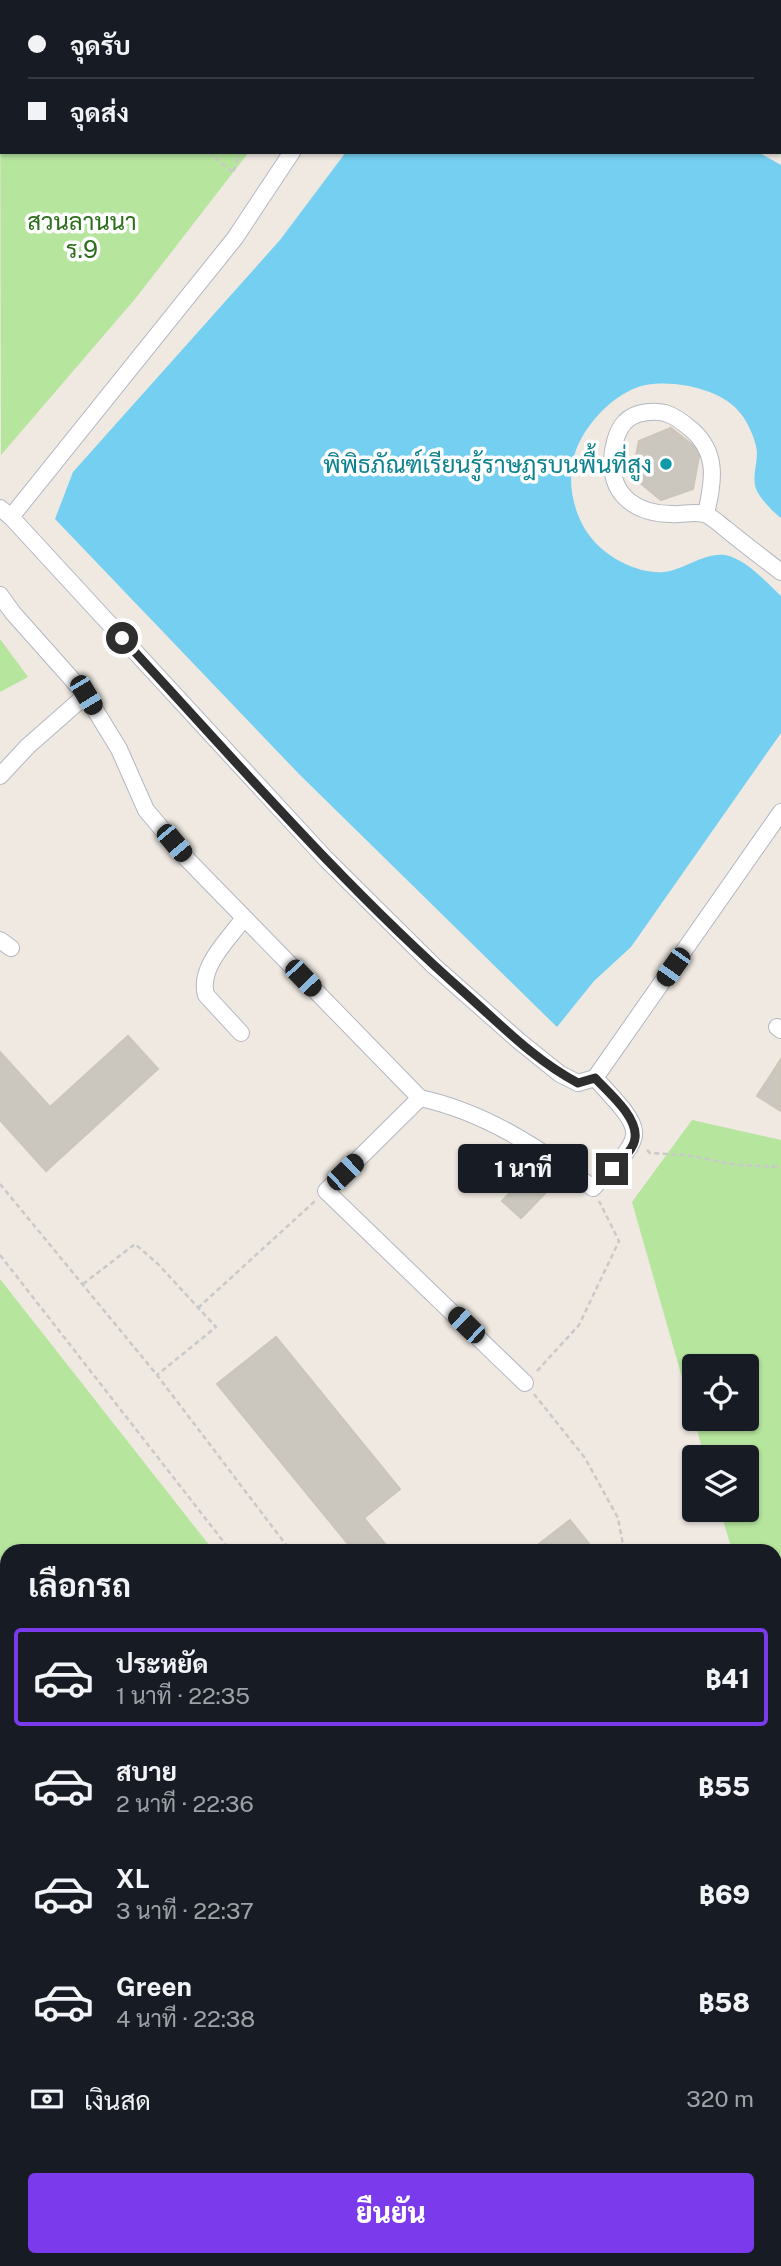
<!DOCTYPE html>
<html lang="th">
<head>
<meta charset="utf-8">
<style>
	body { margin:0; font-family:"Public Sans",Sarabun,sans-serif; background:#242831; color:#f1f3f6; height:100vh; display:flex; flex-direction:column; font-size:26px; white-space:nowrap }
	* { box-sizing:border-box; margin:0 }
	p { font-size:23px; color:#9ea1a6 }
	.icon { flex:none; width:38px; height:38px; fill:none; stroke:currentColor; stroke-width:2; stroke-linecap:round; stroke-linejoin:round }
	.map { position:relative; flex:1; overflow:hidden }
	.panel { position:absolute; left:0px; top:1544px; width:782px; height:723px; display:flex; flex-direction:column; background:#171b24; border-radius:21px 21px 0 0; box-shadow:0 2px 5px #0004 }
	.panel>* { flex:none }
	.top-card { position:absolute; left:0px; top:0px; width:782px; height:154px; box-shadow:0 2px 5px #0004; display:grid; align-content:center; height:154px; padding:0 28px; background:#171b24 }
	.fabs { position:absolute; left:682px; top:1354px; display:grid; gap:14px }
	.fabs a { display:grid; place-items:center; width:77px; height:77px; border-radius:7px; background:#171b24; box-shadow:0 2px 5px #0004; font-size:35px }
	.end { position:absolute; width:32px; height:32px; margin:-16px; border:9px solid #2e2e2e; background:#fff; box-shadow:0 0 0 4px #fff }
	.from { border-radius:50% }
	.bubble { position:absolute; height:49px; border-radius:7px; background:#171b24; box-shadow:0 2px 5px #0004; font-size:23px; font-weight:800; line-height:49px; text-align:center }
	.car { position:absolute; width:21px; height:42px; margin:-21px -10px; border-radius:9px; box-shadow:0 0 5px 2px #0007; background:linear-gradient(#222 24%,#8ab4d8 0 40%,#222 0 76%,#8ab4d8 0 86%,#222 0) }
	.top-card b { display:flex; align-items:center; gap:24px; height:66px; font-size:26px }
	.top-card b+b { border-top:2px solid #363941 }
	.top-card i { width:18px; height:18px; background:#f1f3f6 }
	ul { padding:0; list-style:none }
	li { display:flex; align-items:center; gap:21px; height:98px; margin:0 14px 10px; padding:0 14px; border:4px solid transparent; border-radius:7px }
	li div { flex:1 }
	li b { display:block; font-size:26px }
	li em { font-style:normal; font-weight:800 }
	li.on { border-color:#7c3aed }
	li>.icon { width:63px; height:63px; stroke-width:1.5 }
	h2 { padding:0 28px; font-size:32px; line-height:84px }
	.pay { display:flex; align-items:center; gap:18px; height:77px; padding:0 28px; font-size:26px }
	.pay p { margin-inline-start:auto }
	.action { display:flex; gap:14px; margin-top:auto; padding:14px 28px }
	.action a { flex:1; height:80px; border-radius:7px; background:#7c3aed; color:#fff; font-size:28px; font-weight:800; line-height:80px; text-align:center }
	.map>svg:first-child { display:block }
	.green { fill:#b6e59e; fill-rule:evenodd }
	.water { fill:#75cff0 }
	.building { fill:#cbc7bf; stroke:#cbc5ba; stroke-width:2 }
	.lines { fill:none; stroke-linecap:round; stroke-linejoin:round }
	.minor-casing { stroke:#b4b7c1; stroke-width:18 }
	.path { stroke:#c9c9c9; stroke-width:2.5; stroke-dasharray:5 3.5; stroke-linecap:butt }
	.minor { stroke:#fff; stroke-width:16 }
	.route { stroke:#2e2e2e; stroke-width:9 }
	.culture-dot { fill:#0f9aa8; stroke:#fff; stroke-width:2.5 }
	.labels { text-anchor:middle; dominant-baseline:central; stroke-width:7; stroke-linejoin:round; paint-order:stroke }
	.park-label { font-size:24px; fill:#2c6e1b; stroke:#fff }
	.culture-label { font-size:24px; fill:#0d838f; stroke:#fff; text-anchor:end }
</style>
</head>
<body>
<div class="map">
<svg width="781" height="2266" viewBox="0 0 781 2266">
	<rect width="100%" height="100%" fill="#efe9e1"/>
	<!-- green -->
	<g class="green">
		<path d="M0 0H349L2 2V152H249L135 299 1 455Z"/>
		<path d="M0 639 28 677 0 692Z"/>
		<path d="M692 1120 781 1140V1723L775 1703V1550H732L720 1510H747V1458H705L632 1202ZM695 1367H747V1419H695Z"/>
		<path d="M0 1279 213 1550H7V2259H775V1867L781 1861V2266H0Z"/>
	</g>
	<!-- water -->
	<g class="water">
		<path d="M346 152H758L781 165V518C772 511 757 496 755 485 753 475 757 463 757 453 757 443 748 422 741 414 722 387 662 376 633 389 607 401 586 425 576 450 565 479 573 517 593 540 609 559 639 574 664 572 684 570 704 552 725 555 746 559 766 582 781 596V733L631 947 594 981 557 1027 299 774 55 519 73 472 280 240Z"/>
		<path d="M70 2259H216V2266H75Z"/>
	</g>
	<!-- building -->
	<g class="building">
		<path d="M671 428 700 451 693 489 661 500 632 476 639 441Z"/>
		<path d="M128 1036 158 1069 46 1171 0 1120V1052L50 1107Z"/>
		<path d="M781 1059V1111L757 1096Z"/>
		<path d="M541 1160 560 1178 521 1218 502 1201Z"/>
		<path d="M276 1337 400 1489 364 1518 390 1550H353L217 1384Z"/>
		<path d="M570 1520 594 1550H538L535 1547Z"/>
	</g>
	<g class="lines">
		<defs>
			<g id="minor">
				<path d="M582 0 586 2"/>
				<path d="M382 2 383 0"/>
				<path d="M652 2 653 0"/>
				<path d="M780 104H781"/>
				<path d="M0 508 11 517 326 859 434 966 519 1041 560 1074 578 1083 595 1078 781 812"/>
				<path d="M706 514C713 482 719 454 692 430 684 423 675 416 665 413 653 410 634 412 625 422 616 431 612 450 612 462 612 498 639 514 672 514 682 515 694 511 704 514 712 516 720 525 726 529 744 544 763 558 781 572"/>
				<path d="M11 517 235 238 292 152"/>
				<path d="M0 595 13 613 86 695 119 749 146 810 188 860 420 1098C485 1112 541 1149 593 1188 646 1133 649 1136 595 1078"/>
				<path d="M0 776 28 746 86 695"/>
				<path d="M0 940 11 948"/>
				<path d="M777 1027 781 1030"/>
				<path d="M241 1033 206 995C198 967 229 939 244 918"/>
				<path d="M420 1098 326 1191 525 1383"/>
			</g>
		</defs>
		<!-- minor casing -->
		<use href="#minor" class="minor-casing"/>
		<!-- path -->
		<g class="path">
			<path d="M34 0 36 2"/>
			<path d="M178 2 179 0"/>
			<path d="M0 78 2 77"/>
			<path d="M209 152 233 173 240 152"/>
			<path d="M647 1150 650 1153 686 1155 737 1165 781 1167"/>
			<path d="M0 1184 157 1375 290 1550"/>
			<path d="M0 1255 230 1550"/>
			<path d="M83 1284 135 1244 158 1264 216 1327 157 1375"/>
			<path d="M198 1308 315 1201"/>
			<path d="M537 1371 579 1325 619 1241 599 1201"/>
			<path d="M534 1394 585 1458 618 1518 624 1550"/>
			<path d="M775 1792V1801"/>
			<path d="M0 2261 4 2266"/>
			<path d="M612 2266 614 2259"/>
			<path d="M666 2266 668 2259"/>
		</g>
		<!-- minor -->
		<use href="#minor" class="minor"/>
	</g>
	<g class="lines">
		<!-- route -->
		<path class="route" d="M122 638C234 759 342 885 466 994 502 1026 536 1061 578 1083L595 1078C608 1092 638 1117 635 1138 634 1150 620 1161 612 1169"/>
	</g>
	<!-- markers -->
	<circle class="culture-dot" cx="666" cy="464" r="7"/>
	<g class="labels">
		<!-- park labels -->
		<g class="park-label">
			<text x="82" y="221">สวนลานนา<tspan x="82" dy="28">ร.9</tspan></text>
		</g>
		<!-- culture labels -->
		<g class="culture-label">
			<text x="652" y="464">พิพิธภัณฑ์เรียนรู้ราษฎรบนพื้นที่สูง</text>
		</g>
	</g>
</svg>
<div class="fabs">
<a><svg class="icon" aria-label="locate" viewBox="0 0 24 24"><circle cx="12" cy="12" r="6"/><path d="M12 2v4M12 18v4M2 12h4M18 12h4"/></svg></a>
<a><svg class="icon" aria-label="layers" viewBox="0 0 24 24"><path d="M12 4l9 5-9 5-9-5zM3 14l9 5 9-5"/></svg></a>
</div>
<i class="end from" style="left:122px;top:638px"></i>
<i class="end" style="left:612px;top:1169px"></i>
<div class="bubble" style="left:458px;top:1144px;width:130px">1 นาที</div>
<i class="car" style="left:86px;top:695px;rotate:149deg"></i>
<i class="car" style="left:174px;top:843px;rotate:140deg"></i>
<i class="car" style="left:673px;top:967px;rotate:215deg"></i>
<i class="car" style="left:303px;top:978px;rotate:136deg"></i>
<i class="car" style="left:345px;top:1172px;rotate:46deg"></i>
<i class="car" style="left:466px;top:1325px;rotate:314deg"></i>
<div class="top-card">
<b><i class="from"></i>จุดรับ</b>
<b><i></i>จุดส่ง</b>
</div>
<section class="panel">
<h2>เลือกรถ</h2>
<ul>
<li class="on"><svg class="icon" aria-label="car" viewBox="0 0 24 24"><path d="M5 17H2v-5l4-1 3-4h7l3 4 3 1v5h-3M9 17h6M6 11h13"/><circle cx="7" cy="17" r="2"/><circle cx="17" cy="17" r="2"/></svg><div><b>ประหยัด</b><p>1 นาที · 22:35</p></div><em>฿41</em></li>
<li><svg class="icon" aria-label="car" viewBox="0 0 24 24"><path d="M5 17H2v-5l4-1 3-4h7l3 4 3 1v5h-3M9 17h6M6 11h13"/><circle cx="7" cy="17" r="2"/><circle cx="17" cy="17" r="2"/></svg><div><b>สบาย</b><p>2 นาที · 22:36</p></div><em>฿55</em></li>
<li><svg class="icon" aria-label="car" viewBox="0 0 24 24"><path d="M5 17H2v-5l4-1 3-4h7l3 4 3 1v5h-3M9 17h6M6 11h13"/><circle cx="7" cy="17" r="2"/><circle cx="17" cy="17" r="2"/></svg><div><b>XL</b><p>3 นาที · 22:37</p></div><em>฿69</em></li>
<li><svg class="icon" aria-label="car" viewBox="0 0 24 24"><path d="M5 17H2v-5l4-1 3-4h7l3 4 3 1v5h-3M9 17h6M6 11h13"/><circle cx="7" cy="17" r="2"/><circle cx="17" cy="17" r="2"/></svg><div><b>Green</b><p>4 นาที · 22:38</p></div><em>฿58</em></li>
</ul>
<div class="pay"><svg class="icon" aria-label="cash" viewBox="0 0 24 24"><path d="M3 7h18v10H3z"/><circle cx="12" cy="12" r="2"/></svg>เงินสด<p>320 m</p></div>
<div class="action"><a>ยืนยัน</a></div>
</section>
</div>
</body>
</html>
